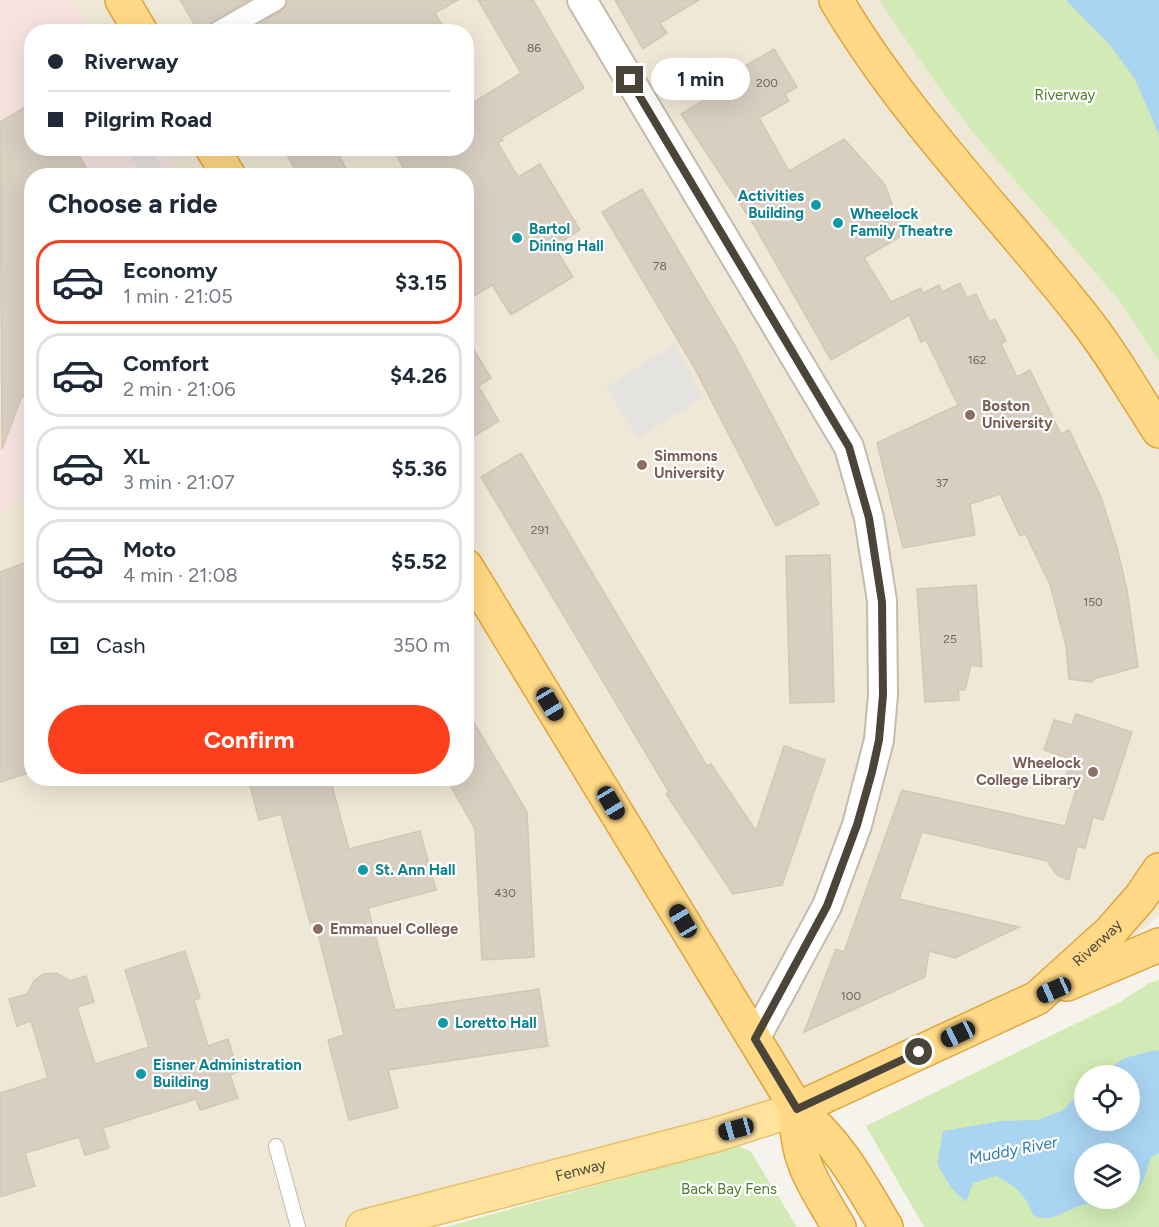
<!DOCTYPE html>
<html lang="en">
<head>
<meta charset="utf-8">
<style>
	body { margin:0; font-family:Figtree,sans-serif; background:#f6f6f7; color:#1f2937; height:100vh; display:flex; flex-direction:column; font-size:22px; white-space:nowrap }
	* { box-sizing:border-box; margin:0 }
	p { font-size:20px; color:#747a83 }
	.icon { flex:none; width:33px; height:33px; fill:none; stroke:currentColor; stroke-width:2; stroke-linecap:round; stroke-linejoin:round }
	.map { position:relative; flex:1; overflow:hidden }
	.details { position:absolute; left:24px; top:168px; width:450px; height:618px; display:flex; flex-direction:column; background:#fff; border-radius:24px; box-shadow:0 6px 24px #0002 }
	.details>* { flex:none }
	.banner { position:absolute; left:24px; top:24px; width:450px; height:132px; border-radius:24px; box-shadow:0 6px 24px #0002; display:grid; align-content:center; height:132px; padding:0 24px; background:#fff }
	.fabs { position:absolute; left:1074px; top:1065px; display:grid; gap:12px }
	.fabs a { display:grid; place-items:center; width:66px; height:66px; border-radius:50%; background:#fff; box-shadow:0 6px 24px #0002; font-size:30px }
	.end { position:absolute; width:27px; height:27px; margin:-14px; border:8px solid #4b4439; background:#fff; box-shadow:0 0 0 3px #fff }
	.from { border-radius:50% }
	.bubble { position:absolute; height:42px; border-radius:21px; background:#fff; box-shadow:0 6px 24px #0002; font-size:20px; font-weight:700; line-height:42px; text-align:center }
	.car { position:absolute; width:18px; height:36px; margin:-18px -9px; border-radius:8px; box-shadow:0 0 4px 2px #0007; background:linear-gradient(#222 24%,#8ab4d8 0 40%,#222 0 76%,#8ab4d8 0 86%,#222 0) }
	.banner b { display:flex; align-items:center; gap:21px; height:57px; font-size:22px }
	.banner b+b { border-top:2px solid #e0e1e3 }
	.banner i { width:15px; height:15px; background:#1f2937 }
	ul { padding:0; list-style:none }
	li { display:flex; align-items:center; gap:18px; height:84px; margin:0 12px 9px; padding:0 12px; border:3px solid #e0e1e3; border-radius:24px }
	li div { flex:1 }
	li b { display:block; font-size:22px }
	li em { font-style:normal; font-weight:700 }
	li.on { border-color:#fc3f1d }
	li>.icon { width:54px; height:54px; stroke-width:1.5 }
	h2 { padding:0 24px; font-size:27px; line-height:72px }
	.pay { display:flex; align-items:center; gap:15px; height:66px; padding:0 24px; font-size:22px }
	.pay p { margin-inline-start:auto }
	.primary-button { display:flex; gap:12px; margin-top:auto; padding:12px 24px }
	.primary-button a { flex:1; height:69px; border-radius:36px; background:#fc3f1d; color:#fff; font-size:24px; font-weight:700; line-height:69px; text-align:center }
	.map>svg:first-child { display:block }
	.education { fill:#efe8d6; fill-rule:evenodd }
	.medical { fill:#f6e3e0 }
	.green { fill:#d2eab5; fill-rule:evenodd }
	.parking { fill:#e5e3e0 }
	.water { fill:#a9d4f2 }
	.building { fill:#d8cfc1; stroke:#d3c7b4; stroke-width:1.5 }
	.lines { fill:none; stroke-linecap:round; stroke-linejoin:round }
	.service-casing { stroke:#c2bbae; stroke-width:16 }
	.pedestrian-casing { stroke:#c2bbae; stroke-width:24 }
	.minor-casing { stroke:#c2bbae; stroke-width:32 }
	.primary-casing { stroke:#e6c16a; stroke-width:36 }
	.trunk-casing { stroke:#e0a43c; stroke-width:36 }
	.service { stroke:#fff; stroke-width:14 }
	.pedestrian { stroke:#fff; stroke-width:21 }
	.minor { stroke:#fff; stroke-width:28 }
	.primary { stroke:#ffe39c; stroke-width:33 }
	.trunk { stroke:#ffd985; stroke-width:33 }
	.route { stroke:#4b4439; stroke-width:8 }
	.culture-dot { fill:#0f9aa8; stroke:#fff; stroke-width:2 }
	.education-dot { fill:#8d6e63; stroke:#fff; stroke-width:2 }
	.labels { text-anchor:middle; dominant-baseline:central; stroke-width:4.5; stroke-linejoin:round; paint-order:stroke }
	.number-label { font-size:12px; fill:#6e675b }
	.park-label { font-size:15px; fill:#4a7f2a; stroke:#fff }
	.culture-label { font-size:15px; font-weight:bold; fill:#0d838f; stroke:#fff; text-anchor:start }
	.education-label { font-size:15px; font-weight:bold; fill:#785e54; stroke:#fff; text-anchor:start }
	.street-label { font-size:15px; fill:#4b4439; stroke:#fff }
	.water-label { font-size:16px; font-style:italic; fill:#2e7ab2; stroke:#fff }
</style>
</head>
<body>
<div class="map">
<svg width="1159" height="1227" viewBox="0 0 1159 1227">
	<rect width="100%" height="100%" fill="#f6f3ec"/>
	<!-- education -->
	<path class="education" d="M0 0H1159V915L1139 933 1037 998 797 1109 363 1227H0ZM32 32H466V148H32ZM32 176H466V778H32Z"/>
	<!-- medical -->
	<path class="medical" d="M0 0H72L92 31 32 32V148L163 149 180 175 32 176 31 495 0 514Z"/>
	<!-- green -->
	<g class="green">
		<path d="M879 0H1159V361L1120 301 977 137 938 86Z"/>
		<path d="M1159 980V1227H924L866 1126 1120 1002 1149 983ZM1084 1076H1130V1120H1084ZM1084 1154H1130V1198H1084Z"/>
		<path d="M739 1146 751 1152 797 1227H446Z"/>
	</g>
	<!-- parking -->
	<g class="parking">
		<path d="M126 149H150L167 175H142Z"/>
		<path d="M675 344 703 397 638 438 606 387Z"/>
	</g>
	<!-- water -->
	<g class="water">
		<path d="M1066 0H1159V135L1135 79 1110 45Z"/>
		<path d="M1155 1050 1159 1051V1153L1151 1157C1146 1170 1145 1189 1130 1193V1154H1084V1198L1108 1199C1096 1201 1085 1204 1074 1208 1058 1214 1051 1223 1033 1215 1026 1194 1015 1186 996 1176L973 1183 966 1202 952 1189 937 1164 943 1131 1001 1121 1037 1120 1062 1111 1084 1089V1120H1130V1076L1099 1075 1125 1058Z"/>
	</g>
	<!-- building -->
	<g class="building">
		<path d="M180 0H249L213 21 206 32H199Z"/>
		<path d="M288 0H458L435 13 446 32H246L281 11Z"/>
		<path d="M478 0H533L584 88 501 138 503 140 498 143 518 177 540 164 580 230 554 246 573 277 511 315 492 285 466 301V176H408L392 148H466V107L521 73Z"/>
		<path d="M615 0H699L660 23 667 33 643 49Z"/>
		<path d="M774 49 797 87 785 94 789 101 759 118 789 171 844 139 885 185 903 235 864 258 891 302 921 288 923 293 939 285 942 292 960 283 967 298 976 294 989 322 995 319 1006 341 1001 344 1017 377 1030 370 1061 434 1069 430 1101 497 1117 548 1127 590 1138 667 1093 679 1092 682 1069 679 1066 646 1050 584 1025 533 1020 536 1000 494 970 504 975 535 903 548 877 443 958 405 926 340 921 342 909 315 831 360 754 225 681 114 737 80 733 73Z"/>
		<path d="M32 103V148H75L91 176H32V399L22 396 2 449 0 122Z"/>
		<path d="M283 148H335L350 176H299Z"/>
		<path d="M642 189 735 346 819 504 776 526 694 367 602 212Z"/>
		<path d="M466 337 491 378 478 386 499 421 466 441Z"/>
		<path d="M521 453 707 766 711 764 756 831 784 746 825 760 782 885 733 894 666 794 669 792 481 477Z"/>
		<path d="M830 555 834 702 790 703 786 556Z"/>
		<path d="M32 560V772L0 782V572Z"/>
		<path d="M976 585 982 667 971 665 965 690H958L959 700 925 702 917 589Z"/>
		<path d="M466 709 527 812 534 957 482 960 475 829 446 778H466Z"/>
		<path d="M1076 714 1132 732 1103 820 1093 817 1085 848 1077 846 1069 880 1057 875 1047 861 922 832 899 899 1019 927 955 958 929 951 925 977 804 1032 836 949 844 952 902 790 1065 826 1076 790 1063 786 1071 759 1044 750 1054 720 1072 725Z"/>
		<path d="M248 778H330L349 849 420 831 436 890 368 908 395 1010 539 989 548 1046 388 1070 398 1108 349 1120 328 1040 344 1035 315 922 310 923 281 814 259 820Z"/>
		<path d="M185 951 200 998 194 1000 208 1046 228 1039 238 1072 230 1075 238 1098 200 1110 196 1099 103 1128 109 1148 85 1155 79 1137 25 1153 35 1186 0 1197V1093L48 1078 31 1021 17 1026 9 999 27 994 34 981 43 974 56 973 70 981 86 976 94 1002 77 1007 95 1064 149 1047 125 970Z"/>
	</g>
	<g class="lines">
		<defs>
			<path id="service" d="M276 1146 298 1227"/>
			<path id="pedestrian" d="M219 32 275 0"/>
			<path id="minor" d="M582 0 849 447 869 518 882 601 883 695 879 740 857 825 827 906 755 1039"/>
			<g id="primary">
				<path id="s1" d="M363 1227 715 1135 797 1109"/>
			</g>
			<g id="trunk">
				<path d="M122 0 141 32"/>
				<path d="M836 0C904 115 998 209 1080 313 1110 350 1133 391 1159 431"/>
				<path d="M212 148 229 176"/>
				<path d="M466 566 797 1109C838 1141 860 1183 886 1227"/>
				<path d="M1067 984 1159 945"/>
				<path id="s2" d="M797 1109 1037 998 1111 931 1140 898 1159 870"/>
				<path d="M797 1109C794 1159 815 1186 839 1227"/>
			</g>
		</defs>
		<!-- service casing -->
		<use href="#service" class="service-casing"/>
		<!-- pedestrian casing -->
		<use href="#pedestrian" class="pedestrian-casing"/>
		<!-- minor casing -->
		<use href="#minor" class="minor-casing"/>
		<!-- primary casing -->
		<use href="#primary" class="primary-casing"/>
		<!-- trunk casing -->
		<use href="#trunk" class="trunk-casing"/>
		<!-- service -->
		<use href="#service" class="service"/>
		<!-- pedestrian -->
		<use href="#pedestrian" class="pedestrian"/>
		<!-- minor -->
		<use href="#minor" class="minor"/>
		<!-- primary -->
		<use href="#primary" class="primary"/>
		<!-- trunk -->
		<use href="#trunk" class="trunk"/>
	</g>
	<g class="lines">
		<!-- route -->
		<path class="route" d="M630 80 849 447 869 518 882 602 883 695 879 740 872 772 857 825 827 906 755 1039 797 1109 919 1052"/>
	</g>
	<!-- markers -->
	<g class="culture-dot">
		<circle cx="816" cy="205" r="6"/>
		<circle cx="838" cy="223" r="6"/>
		<circle cx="517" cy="238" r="6"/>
		<circle cx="363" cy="870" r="6"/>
		<circle cx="443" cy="1023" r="6"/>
		<circle cx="141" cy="1074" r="6"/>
	</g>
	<g class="education-dot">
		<circle cx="970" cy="415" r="6"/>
		<circle cx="642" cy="465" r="6"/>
		<circle cx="1093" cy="772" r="6"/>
		<circle cx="318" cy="929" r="6"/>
	</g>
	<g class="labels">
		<!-- number labels -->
		<g class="number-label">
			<text x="534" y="48">86</text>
			<text x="767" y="83">200</text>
			<text x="660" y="266">78</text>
			<text x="977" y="360">162</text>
			<text x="942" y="483">37</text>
			<text x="540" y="530">291</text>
			<text x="1093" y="602">150</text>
			<text x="950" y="639">25</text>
			<text x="505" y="893">430</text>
			<text x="851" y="996">100</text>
		</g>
		<!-- park labels -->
		<g class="park-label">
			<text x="1065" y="95">Riverway</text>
			<text x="729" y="1189">Back Bay Fens</text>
		</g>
		<!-- culture labels -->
		<g class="culture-label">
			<text x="804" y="196" text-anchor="end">Activities<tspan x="804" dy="17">Building</tspan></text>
			<text x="850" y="214">Wheelock<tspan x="850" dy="17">Family Theatre</tspan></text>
			<text x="529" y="229">Bartol<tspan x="529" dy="17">Dining Hall</tspan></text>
			<text x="375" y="870">St. Ann Hall</text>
			<text x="455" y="1023">Loretto Hall</text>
			<text x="153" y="1065">Eisner Administration<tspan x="153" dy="17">Building</tspan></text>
		</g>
		<!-- education labels -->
		<g class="education-label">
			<text x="982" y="406">Boston<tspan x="982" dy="17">University</tspan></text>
			<text x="654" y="456">Simmons<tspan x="654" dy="17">University</tspan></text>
			<text x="1081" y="763" text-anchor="end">Wheelock<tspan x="1081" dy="17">College Library</tspan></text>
			<text x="330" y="929">Emmanuel College</text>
		</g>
		<!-- street labels -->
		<g class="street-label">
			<text stroke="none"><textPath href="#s2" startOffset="346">Riverway</textPath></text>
			<text stroke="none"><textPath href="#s1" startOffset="225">Fenway</textPath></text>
		</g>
		<!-- water labels -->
		<g class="water-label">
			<text transform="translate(1013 1150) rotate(-11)">Muddy River</text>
		</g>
	</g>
</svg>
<div class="fabs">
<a><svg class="icon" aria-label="locate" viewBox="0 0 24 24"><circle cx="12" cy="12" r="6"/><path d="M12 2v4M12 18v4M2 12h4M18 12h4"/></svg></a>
<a><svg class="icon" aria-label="layers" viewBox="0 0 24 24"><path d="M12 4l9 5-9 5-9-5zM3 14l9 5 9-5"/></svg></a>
</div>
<i class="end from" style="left:919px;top:1052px"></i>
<i class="end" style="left:630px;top:80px"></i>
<div class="bubble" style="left:651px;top:58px;width:99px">1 min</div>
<i class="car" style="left:550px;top:704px;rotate:149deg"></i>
<i class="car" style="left:611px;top:803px;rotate:149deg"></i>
<i class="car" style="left:683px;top:921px;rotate:329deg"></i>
<i class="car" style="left:1054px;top:990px;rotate:246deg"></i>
<i class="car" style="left:958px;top:1034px;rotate:245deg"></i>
<i class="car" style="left:736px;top:1129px;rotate:255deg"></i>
<div class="banner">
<b><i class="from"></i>Riverway</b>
<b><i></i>Pilgrim Road</b>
</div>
<section class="details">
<h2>Choose a ride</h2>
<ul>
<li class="on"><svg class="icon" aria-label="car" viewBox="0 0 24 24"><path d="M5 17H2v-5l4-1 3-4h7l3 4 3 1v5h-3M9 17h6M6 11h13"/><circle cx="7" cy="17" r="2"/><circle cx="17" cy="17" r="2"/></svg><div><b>Economy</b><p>1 min · 21:05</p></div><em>$3.15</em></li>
<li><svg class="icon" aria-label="car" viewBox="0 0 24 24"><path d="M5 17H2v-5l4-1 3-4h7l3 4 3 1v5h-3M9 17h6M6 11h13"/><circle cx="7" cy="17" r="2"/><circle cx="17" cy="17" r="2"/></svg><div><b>Comfort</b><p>2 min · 21:06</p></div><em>$4.26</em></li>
<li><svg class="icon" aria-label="car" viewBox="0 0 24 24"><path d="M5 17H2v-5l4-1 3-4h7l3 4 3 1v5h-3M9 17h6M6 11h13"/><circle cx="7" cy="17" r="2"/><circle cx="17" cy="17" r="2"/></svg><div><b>XL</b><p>3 min · 21:07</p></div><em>$5.36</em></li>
<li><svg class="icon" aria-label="car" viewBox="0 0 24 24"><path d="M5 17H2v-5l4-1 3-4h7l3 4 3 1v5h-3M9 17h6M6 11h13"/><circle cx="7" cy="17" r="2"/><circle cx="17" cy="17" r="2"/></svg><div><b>Moto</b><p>4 min · 21:08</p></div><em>$5.52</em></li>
</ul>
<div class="pay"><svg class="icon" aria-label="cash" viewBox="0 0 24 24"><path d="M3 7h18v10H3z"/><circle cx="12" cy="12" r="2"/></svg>Cash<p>350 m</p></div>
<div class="primary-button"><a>Confirm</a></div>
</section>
</div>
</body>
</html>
